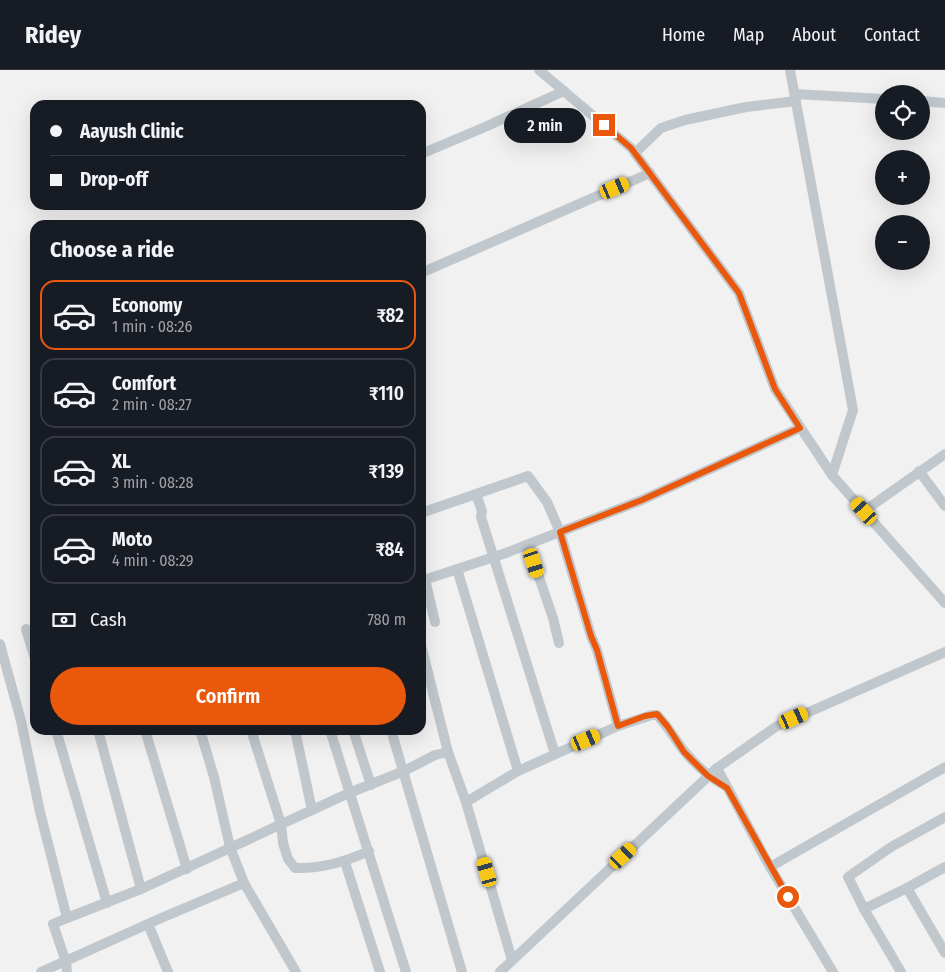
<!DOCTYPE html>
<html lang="en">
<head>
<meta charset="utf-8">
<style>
	body { margin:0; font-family:"Fira Sans Condensed",sans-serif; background:#20242c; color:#f1f3f6; height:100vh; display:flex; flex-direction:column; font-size:19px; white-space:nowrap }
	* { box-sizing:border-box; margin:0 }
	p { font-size:16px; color:#9ea1a6 }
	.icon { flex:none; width:28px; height:28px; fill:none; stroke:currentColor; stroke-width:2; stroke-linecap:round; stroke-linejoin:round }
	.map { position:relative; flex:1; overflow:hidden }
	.drawer { position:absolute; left:30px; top:150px; width:396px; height:515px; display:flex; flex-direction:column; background:#171b24; border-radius:15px; box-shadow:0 5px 20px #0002 }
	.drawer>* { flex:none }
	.top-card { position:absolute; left:30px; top:30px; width:396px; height:110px; border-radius:15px; box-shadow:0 5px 20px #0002; display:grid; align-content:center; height:110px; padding:0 20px; background:#171b24 }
	.tools { position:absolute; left:875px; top:15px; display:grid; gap:10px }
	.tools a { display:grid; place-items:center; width:55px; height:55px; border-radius:50%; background:#171b24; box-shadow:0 5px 20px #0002; font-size:25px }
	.end { position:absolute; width:22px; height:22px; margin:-11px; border:6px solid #ea580c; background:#fff; box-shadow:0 0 0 2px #fff }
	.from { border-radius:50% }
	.bubble { position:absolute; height:35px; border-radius:18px; background:#171b24; box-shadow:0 5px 20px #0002; font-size:16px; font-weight:600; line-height:35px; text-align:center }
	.car { position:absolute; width:15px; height:30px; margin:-15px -8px; border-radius:6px; box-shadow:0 0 4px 1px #0007; background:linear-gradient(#f5c518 24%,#345 0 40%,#f5c518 0 76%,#345 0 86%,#f5c518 0) }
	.top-card b { display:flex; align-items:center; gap:18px; height:48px; font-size:19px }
	.top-card b+b { border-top:1px solid #363941 }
	.top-card i { width:12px; height:12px; background:#f1f3f6 }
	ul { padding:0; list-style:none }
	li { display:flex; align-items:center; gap:15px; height:70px; margin:0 10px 8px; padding:0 10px; border:2px solid #363941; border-radius:15px }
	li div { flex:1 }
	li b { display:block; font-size:19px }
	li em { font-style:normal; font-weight:600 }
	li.active { border-color:#ea580c }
	li>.icon { width:45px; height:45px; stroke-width:1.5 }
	h2 { padding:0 20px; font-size:22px; line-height:60px }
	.pay { display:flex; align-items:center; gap:12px; height:55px; padding:0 20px; font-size:19px }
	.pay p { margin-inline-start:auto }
	.action { display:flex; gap:10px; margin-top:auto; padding:10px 20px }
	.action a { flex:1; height:58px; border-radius:30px; background:#ea580c; color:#fff; font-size:20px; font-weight:600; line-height:58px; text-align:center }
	header { display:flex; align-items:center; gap:30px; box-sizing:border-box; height:70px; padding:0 25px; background:#171b24; border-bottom:1px solid #363941 }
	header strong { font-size:24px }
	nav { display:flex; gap:28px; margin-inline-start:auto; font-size:18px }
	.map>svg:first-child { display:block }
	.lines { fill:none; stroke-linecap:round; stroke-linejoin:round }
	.minor { stroke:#c0c8cd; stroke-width:10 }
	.route { stroke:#ea580c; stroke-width:6 }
</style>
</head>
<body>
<header>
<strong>Ridey</strong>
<nav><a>Home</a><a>Map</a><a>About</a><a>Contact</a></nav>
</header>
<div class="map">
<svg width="945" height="902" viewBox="0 0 945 902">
	<rect width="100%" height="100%" fill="#f2f1f1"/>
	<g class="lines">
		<!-- minor -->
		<g class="minor">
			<path d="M539 0 631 78 739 223 775 319 832 405 945 533"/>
			<path d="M790 0 853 340 832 405"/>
			<path d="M795 24 884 29"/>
			<path d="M921 31 945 33"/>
			<path d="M635 83 661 58 685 50 746 37 796 31"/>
			<path d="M421 84 485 57 564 21"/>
			<path d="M421 203 650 103"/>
			<path d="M919 401 945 436"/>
			<path d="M476 424 482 441 481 447 555 684"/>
			<path d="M864 441 945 384"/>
			<path d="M421 443 528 406 547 432 560 462 591 566 597 580 618 656"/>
			<path d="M528 475 553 548 559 573"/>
			<path d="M457 499 518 701"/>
			<path d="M425 509 435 552"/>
			<path d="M421 511 506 483 642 430 800 358"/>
			<path d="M26 559 35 589"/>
			<path d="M0 574 21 651 40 742 67 848 53 854 66 892 67 902"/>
			<path d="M421 575 448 682 466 732 512 890"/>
			<path d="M56 660 107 833"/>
			<path d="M98 660 141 819"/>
			<path d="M145 660 187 799"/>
			<path d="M200 660 214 707 230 777 244 813 296 902"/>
			<path d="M251 660 281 754 283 773 288 789 295 798C321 799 345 792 369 781"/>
			<path d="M295 660 312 740"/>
			<path d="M330 660 406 902"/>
			<path d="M353 660 371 715"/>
			<path d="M391 660 462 902"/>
			<path d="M717 698 770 797 833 902"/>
			<path d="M466 732 518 701 618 656 652 645H657C668 656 675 670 685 682 697 697 711 708 727 717"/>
			<path d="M345 792 380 902"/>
			<path d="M770 797 945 697"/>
			<path d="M907 818 945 797"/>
			<path d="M864 839 848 807 891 777 945 747"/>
			<path d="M67 848 141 819 349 723 404 701 435 685 448 682"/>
			<path d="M148 854 168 902"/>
			<path d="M41 902 159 849 244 813"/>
			<path d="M500 902 717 698 777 656 945 582"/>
			<path d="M901 902 864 839 907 818 945 883"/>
		</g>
	</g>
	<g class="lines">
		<!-- route -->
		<path class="route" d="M604 55 631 78 739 223 775 319 800 358 642 430 560 462 591 566 597 580 618 656 645 646 657 644 668 657 684 682 708 706 727 718 788 827"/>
	</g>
</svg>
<div class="tools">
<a><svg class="icon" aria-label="locate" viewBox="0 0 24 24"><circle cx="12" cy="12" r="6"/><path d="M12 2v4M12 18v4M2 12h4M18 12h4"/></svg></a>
<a>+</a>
<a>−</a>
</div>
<i class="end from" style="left:788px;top:827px"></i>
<i class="end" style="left:604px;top:55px"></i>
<div class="bubble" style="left:504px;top:38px;width:82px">2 min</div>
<i class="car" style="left:615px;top:118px;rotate:67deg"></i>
<i class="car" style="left:864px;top:441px;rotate:318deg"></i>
<i class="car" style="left:534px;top:493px;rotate:162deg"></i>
<i class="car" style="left:794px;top:648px;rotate:66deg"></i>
<i class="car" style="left:586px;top:670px;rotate:67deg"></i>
<i class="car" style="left:623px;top:786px;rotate:47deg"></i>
<i class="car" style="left:487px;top:802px;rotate:344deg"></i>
<div class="top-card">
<b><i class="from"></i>Aayush Clinic</b>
<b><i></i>Drop-off</b>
</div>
<section class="drawer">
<h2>Choose a ride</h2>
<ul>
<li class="active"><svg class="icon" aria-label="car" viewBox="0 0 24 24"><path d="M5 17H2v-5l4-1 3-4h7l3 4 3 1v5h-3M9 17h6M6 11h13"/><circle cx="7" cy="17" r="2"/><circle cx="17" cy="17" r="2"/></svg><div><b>Economy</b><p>1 min · 08:26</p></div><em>₹82</em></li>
<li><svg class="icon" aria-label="car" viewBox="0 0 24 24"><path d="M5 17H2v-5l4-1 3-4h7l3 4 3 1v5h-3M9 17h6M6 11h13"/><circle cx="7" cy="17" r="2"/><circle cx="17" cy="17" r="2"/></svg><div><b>Comfort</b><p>2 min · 08:27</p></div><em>₹110</em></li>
<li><svg class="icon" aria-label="car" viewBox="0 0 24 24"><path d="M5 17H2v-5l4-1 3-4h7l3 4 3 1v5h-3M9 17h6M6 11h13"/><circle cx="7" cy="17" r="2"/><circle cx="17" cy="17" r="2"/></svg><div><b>XL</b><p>3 min · 08:28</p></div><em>₹139</em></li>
<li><svg class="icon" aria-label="car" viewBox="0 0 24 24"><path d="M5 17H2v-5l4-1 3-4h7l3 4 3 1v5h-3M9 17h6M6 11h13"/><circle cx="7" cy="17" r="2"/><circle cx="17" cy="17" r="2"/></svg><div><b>Moto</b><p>4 min · 08:29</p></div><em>₹84</em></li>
</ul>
<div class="pay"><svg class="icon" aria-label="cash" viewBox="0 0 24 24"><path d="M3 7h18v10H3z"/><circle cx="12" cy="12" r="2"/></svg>Cash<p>780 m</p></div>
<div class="action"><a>Confirm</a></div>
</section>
</div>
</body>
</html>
